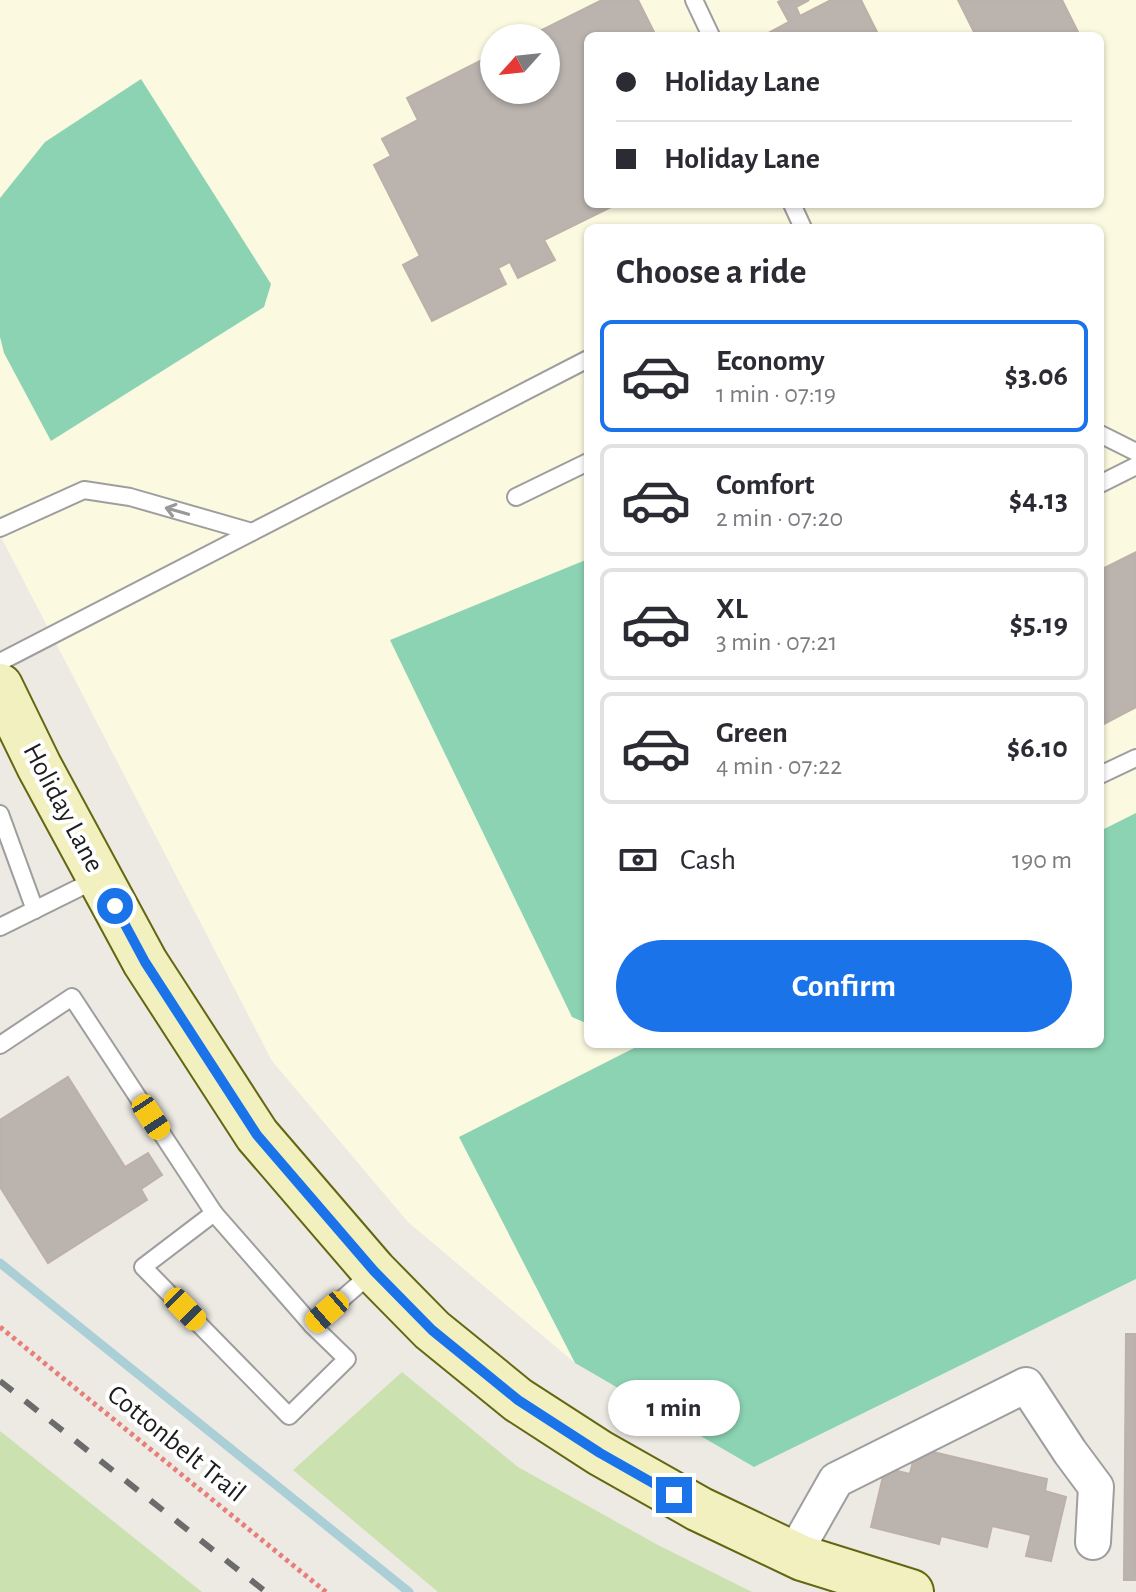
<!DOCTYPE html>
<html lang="en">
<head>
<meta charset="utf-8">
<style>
	body { margin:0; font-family:"Alegreya Sans",sans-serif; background:#f7f7f7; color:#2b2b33; height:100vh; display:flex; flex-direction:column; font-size:30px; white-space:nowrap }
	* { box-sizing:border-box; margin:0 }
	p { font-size:26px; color:#7c7c81 }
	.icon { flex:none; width:44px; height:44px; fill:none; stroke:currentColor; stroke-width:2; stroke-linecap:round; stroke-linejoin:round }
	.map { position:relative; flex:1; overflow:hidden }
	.side { position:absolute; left:584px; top:224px; width:520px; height:824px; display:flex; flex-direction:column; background:#fff; border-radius:12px; box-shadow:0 2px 6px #0004 }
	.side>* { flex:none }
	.banner { position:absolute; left:584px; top:32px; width:520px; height:176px; border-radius:12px; box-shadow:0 2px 6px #0004; display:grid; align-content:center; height:176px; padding:0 32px; background:#fff }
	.needle { width:52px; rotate:243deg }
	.tools { position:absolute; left:480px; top:24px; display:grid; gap:16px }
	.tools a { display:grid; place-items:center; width:80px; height:80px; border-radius:50%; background:#fff; box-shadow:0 2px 6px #0004; font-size:40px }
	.end { position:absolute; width:36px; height:36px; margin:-18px; border:10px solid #1a73e8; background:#fff; box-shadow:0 0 0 4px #fff }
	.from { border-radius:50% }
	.bubble { position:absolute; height:56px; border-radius:28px; background:#fff; box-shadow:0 2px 6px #0004; font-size:26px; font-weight:700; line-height:56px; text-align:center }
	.car { position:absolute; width:24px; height:48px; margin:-24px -12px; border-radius:10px; box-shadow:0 0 6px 2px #0007; background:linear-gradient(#f5c518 24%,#345 0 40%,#f5c518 0 76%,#345 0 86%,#f5c518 0) }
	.banner b { display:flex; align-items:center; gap:28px; height:76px; font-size:30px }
	.banner b+b { border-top:2px solid #e1e1e2 }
	.banner i { width:20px; height:20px; background:#2b2b33 }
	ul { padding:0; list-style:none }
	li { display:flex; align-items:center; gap:24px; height:112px; margin:0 16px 12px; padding:0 16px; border:4px solid #e1e1e2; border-radius:12px }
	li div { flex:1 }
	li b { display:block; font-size:30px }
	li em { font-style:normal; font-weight:700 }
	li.current { border-color:#1a73e8 }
	li>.icon { width:72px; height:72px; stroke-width:1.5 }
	h2 { padding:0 32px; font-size:36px; line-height:96px }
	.pay { display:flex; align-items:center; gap:20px; height:88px; padding:0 32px; font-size:30px }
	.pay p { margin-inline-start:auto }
	.button { display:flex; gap:16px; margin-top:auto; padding:16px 32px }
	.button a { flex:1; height:92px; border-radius:48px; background:#1a73e8; color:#fff; font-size:32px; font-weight:700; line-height:92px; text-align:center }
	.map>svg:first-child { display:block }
	.education { fill:#fbf9e0; fill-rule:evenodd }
	.grass { fill:#cce1b0 }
	.pitch { fill:#8cd3b3 }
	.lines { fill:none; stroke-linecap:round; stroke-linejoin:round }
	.stream { stroke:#aacfd6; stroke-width:9 }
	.building { fill:#bab3ae; stroke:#bdb0a9; stroke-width:2 }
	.lane-casing { stroke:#9e9e9e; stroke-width:20 }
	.street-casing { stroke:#9e9e9e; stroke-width:38 }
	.secondary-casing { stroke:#636712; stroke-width:48 }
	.path { stroke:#e87e7a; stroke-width:5; stroke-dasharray:4 4; stroke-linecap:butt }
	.lane { stroke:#fff; stroke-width:16 }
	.street { stroke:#fff; stroke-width:34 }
	.secondary { stroke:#f1f0be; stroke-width:44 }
	.rail { stroke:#6b6b6b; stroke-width:6; stroke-dasharray:16 16; stroke-linecap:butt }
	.oneway { stroke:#999 }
	.route { stroke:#1a73e8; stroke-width:10 }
	.labels { text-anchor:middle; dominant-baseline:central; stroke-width:8; stroke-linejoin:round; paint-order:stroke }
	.street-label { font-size:28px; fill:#1d1d1d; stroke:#fff }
</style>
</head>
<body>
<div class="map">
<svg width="1136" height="1592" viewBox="0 0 1136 1592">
	<rect width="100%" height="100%" fill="#edeae4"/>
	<!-- education -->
	<path class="education" d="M0 0H1136V1279L754 1467 575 1363 408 1222 272 1061 0 535ZM588 36H1100V204H588ZM494 38H546V90H494ZM588 228H1100V1044H588Z"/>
	<!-- grass -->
	<g class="grass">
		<path d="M402 1372 518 1467 658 1545 752 1592H438L293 1470Z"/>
		<path d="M0 1431 202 1592H0Z"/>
	</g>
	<!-- pitch -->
	<g class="pitch">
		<path d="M141 79 271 284 264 307 51 441 4 353 0 337V198L45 142Z"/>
		<path d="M588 559V1024L572 1017 390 640Z"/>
		<path d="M1136 813V1279L754 1467 575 1363 459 1137 642 1044H1100V831Z"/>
	</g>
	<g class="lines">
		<!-- stream -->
		<path class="stream" d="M0 1263 409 1592"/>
	</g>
	<!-- building -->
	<g class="building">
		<path d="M602 0H638L656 36H588V204H617L544 240 555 260 518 278 510 262 498 268 506 284 432 321 403 265 420 256 374 165 391 156 382 139 418 120 407 98 494 54V90H546V38H526Z"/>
		<path d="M782 0H809L796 7 800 16 831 0H861L879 36H763L789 22 778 2Z"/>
		<path d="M958 0H1062L1080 36H976Z"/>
		<path d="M1136 552V707L1100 726V570Z"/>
		<path d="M68 1077 125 1167 148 1153 162 1175 141 1189 147 1200 48 1263 0 1187V1120Z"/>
		<path d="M1126 1334H1136V1580H1124Z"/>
		<path d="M916 1448 1047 1479 1045 1491 1066 1497 1051 1561 1026 1556 1031 1535 992 1526 987 1547 941 1536 939 1544 871 1527 885 1468 910 1474Z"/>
	</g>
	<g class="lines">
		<defs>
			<g id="lane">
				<path d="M694 0 711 36"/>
				<path d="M792 204 803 228"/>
				<path d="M1100 434 1136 452"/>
				<path d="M1100 484 1136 466"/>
				<path d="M516 497 588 462"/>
				<path d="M0 528 84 490 130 497 252 532"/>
				<path d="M0 662 588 359"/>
				<path d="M1100 775 1136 758"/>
				<path d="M0 814 35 910"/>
				<path d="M0 927 99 878"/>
				<path d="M0 1045 72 997 214 1213 143 1267 289 1416 347 1359 312 1325 373 1272"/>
				<path d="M214 1213 312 1325"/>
			</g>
			<path id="street" d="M794 1554 836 1480 1026 1385 1070 1452 1096 1487 1093 1542"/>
			<path id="secondary" d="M0 686 39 766 145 962 257 1135 374 1271 432 1330 518 1400 600 1453 699 1509 802 1558 911 1592"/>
		</defs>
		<!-- lane casing -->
		<use href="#lane" class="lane-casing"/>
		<!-- street casing -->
		<use href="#street" class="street-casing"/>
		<!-- secondary casing -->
		<use href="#secondary" class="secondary-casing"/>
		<!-- path -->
		<path class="path" d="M0 1327 326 1592"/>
		<!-- lane -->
		<use href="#lane" class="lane"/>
		<!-- street -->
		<use href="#street" class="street"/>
		<!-- secondary -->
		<use href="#secondary" class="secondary"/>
		<!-- rail -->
		<path class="rail" d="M0 1381 266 1592"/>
	</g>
	<!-- one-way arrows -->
	<defs><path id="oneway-shaft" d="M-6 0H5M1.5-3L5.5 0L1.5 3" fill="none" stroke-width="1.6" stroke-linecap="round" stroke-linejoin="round" transform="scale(2)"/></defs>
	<use class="oneway" href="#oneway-shaft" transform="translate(177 511) rotate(-164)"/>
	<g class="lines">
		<!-- route -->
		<path class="route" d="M115 906 145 962 257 1135 374 1271 432 1330 518 1400 600 1453 674 1495"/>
	</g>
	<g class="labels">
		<!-- street labels -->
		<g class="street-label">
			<text transform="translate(63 808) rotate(62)">Holiday Lane</text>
			<text transform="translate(176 1444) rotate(39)">Cottonbelt Trail</text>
		</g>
	</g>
</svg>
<div class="tools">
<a><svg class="needle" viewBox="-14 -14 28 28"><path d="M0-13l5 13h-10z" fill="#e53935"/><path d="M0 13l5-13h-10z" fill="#7c7c81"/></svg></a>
</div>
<i class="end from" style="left:115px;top:906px"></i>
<i class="end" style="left:674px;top:1495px"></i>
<div class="bubble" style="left:608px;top:1380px;width:132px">1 min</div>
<i class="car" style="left:151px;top:1117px;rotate:147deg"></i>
<i class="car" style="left:185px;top:1309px;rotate:136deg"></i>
<i class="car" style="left:327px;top:1312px;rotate:229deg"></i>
<div class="banner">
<b><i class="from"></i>Holiday Lane</b>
<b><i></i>Holiday Lane</b>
</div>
<section class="side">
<h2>Choose a ride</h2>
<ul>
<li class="current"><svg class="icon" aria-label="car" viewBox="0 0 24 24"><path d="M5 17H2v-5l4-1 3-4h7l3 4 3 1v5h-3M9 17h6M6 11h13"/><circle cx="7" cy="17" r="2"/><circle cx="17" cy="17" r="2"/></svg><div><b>Economy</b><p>1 min · 07:19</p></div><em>$3.06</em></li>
<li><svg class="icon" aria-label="car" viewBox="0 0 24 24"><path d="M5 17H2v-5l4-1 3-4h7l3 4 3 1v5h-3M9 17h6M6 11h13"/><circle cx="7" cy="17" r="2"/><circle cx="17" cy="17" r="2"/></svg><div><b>Comfort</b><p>2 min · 07:20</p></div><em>$4.13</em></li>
<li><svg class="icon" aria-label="car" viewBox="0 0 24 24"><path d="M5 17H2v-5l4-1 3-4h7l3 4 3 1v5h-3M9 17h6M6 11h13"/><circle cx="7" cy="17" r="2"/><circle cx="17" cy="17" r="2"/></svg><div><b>XL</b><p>3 min · 07:21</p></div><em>$5.19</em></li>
<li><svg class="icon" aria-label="car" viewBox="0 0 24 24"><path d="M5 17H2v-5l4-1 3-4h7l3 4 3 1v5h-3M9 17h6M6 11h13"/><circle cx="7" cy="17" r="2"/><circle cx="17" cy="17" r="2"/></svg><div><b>Green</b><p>4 min · 07:22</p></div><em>$6.10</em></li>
</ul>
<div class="pay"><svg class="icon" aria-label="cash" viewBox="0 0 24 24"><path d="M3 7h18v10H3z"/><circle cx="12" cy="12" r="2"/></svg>Cash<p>190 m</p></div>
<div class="button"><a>Confirm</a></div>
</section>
</div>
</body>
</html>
